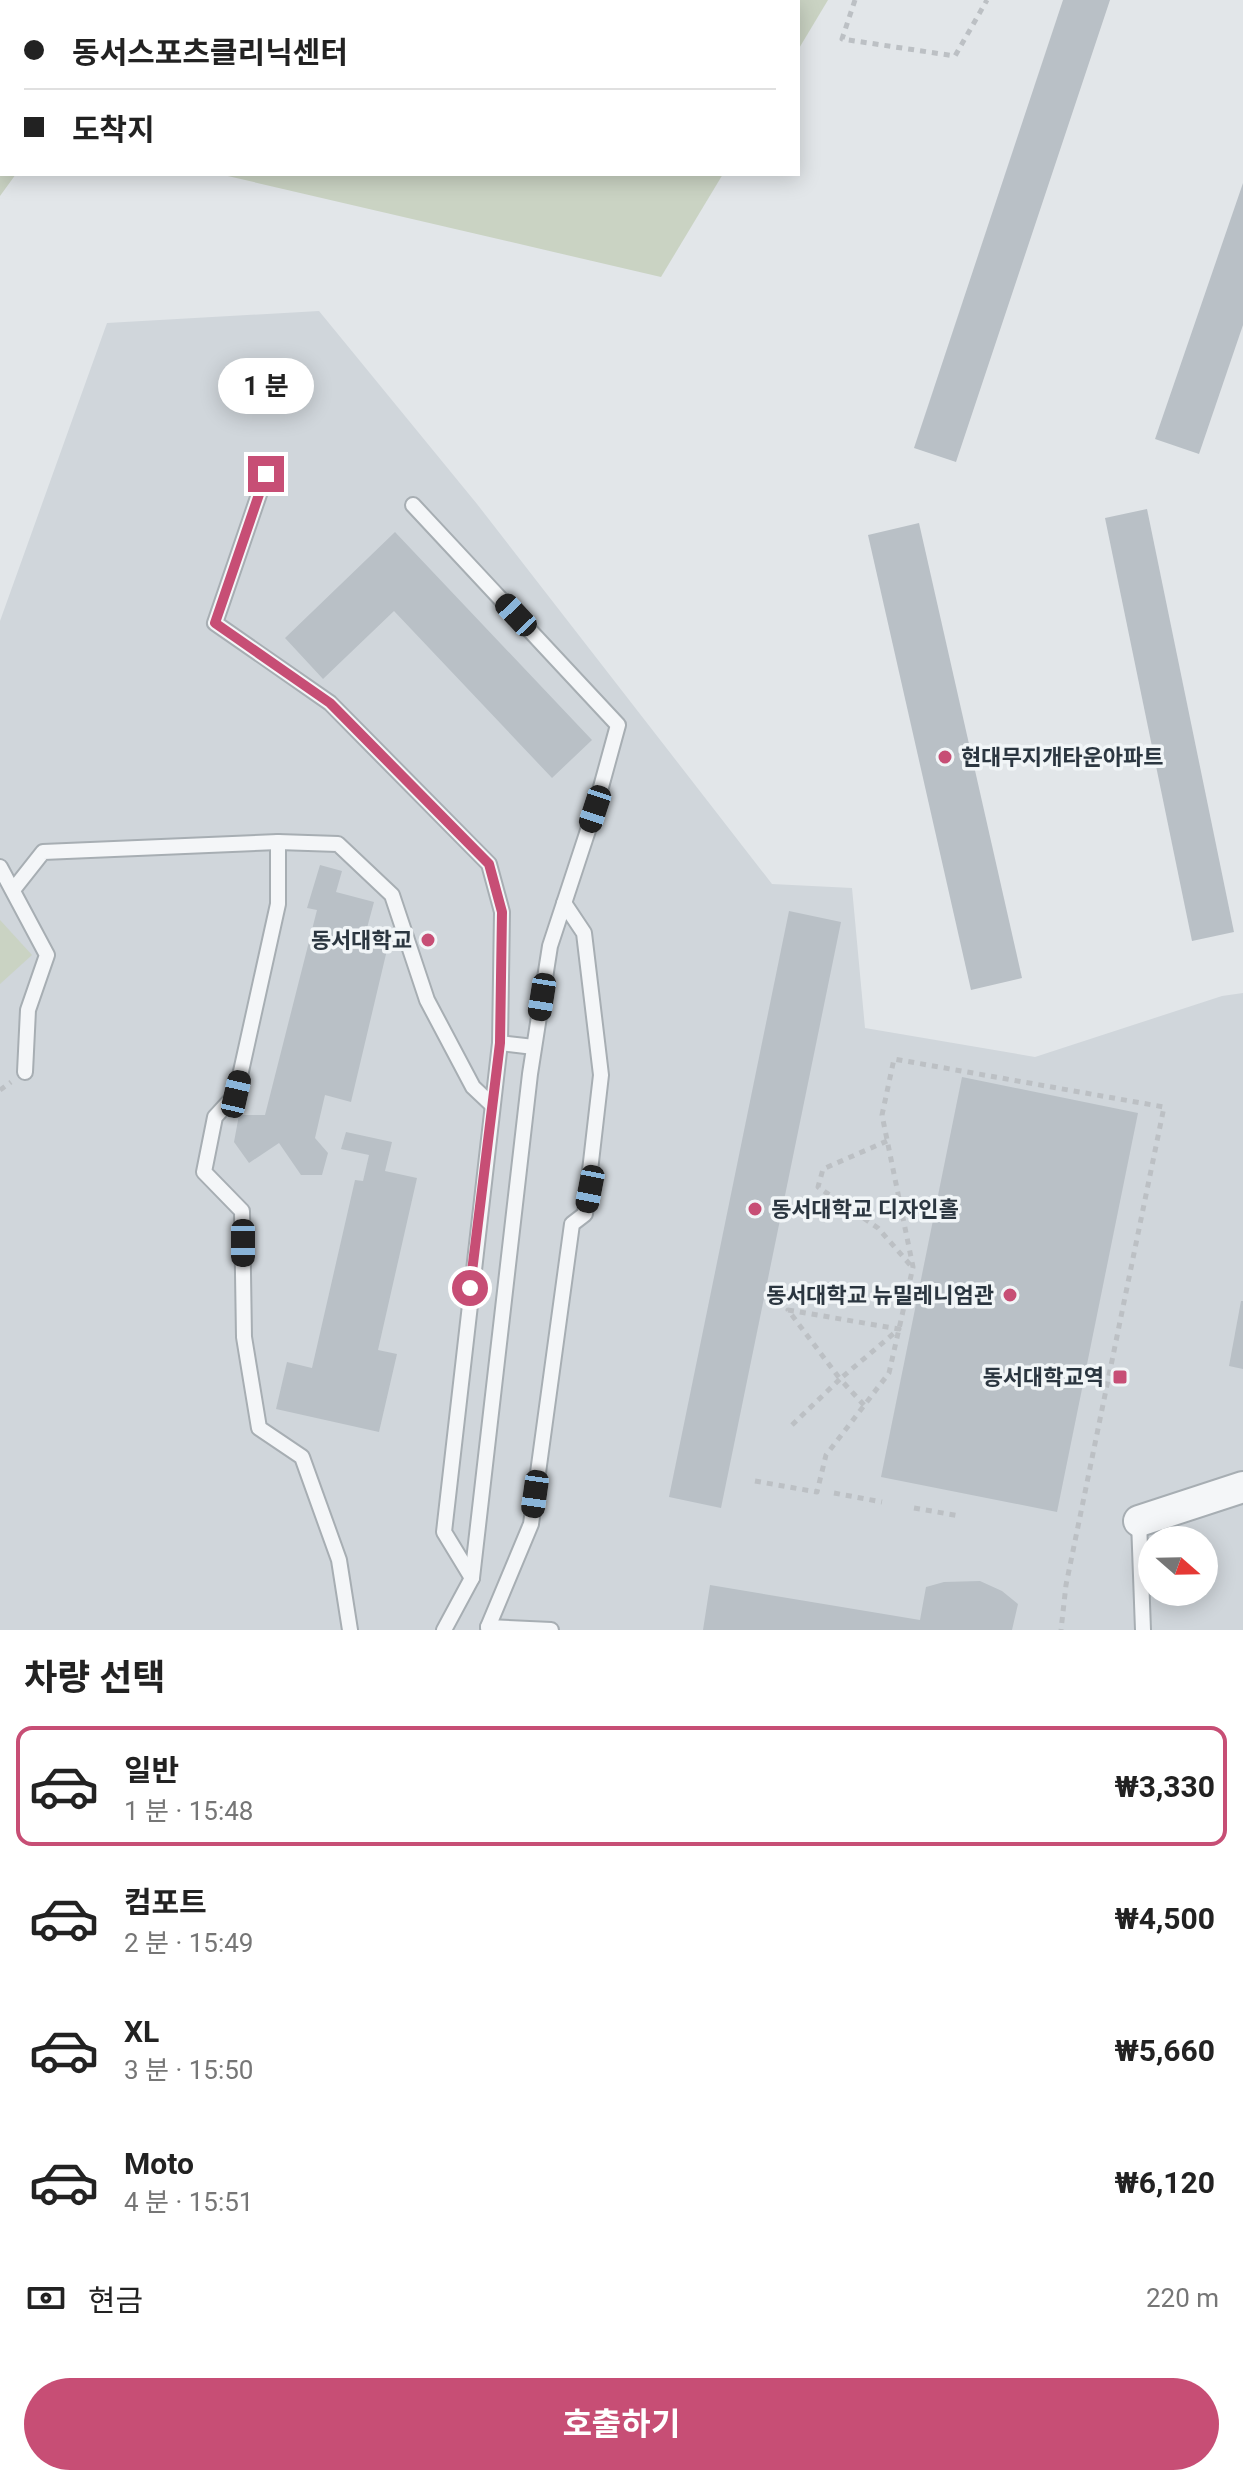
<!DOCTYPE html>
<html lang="ko">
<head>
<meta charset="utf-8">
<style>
	body { margin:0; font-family:Roboto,"Noto Sans KR",sans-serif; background:#f2f2f2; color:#222; height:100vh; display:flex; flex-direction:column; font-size:30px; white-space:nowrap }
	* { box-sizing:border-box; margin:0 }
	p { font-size:26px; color:#767676 }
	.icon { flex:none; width:44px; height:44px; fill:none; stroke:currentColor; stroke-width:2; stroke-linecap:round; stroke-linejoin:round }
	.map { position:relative; height:1630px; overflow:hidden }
	.sheet { display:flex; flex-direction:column; background:#fff; flex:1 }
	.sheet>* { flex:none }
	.banner { position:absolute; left:0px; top:0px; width:800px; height:176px; box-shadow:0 4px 20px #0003; display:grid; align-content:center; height:176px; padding:0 24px; background:#fff }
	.needle { width:52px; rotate:110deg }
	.controls { position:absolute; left:1138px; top:1526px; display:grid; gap:16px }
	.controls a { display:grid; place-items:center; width:80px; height:80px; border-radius:50%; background:#fff; box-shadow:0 4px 20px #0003; font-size:40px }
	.end { position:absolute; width:36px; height:36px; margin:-18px; border:10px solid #c74e75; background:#fff; box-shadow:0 0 0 4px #fff }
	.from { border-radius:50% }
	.bubble { position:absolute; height:56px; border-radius:28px; background:#fff; box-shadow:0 4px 20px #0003; font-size:26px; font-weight:700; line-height:56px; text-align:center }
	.car { position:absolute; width:24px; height:48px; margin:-24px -12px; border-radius:10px; box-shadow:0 0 6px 2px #0007; background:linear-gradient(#222 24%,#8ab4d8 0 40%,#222 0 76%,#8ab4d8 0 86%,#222 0) }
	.banner b { display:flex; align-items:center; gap:28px; height:76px; font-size:30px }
	.banner b+b { border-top:2px solid #e0e0e0 }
	.banner i { width:20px; height:20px; background:#222 }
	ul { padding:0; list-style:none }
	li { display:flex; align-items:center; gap:24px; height:120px; margin:0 16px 12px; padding:0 8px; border:4px solid transparent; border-radius:16px }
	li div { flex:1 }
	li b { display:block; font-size:30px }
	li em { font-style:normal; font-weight:700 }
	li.current { border-color:#c74e75 }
	li>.icon { width:72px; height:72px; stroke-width:1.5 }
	h2 { padding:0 24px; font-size:36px; line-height:96px }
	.pay { display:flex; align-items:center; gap:20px; height:88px; padding:0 24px; font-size:30px }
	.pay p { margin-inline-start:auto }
	.button { display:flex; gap:16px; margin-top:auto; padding:16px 24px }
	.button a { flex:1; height:92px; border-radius:48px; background:#c74e75; color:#fff; font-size:32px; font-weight:700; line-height:92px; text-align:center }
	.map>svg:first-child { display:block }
	.built { fill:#d0d6db; fill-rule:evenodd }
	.green { fill:#cad3c3 }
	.building { fill:#b9c0c6 }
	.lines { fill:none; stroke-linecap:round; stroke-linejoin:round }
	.service-casing { stroke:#a7aeb3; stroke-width:18 }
	.minor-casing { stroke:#a7aeb3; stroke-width:34 }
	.path { stroke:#bcc0c4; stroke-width:5; stroke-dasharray:6 6; stroke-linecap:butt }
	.service { stroke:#f4f6f8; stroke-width:14 }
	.minor { stroke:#f4f6f8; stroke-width:30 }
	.route { stroke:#c74e75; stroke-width:10 }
	.poi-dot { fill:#c74e75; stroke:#f1f5f7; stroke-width:3 }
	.labels { text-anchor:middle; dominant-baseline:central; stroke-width:7; stroke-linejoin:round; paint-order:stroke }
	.poi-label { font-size:22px; font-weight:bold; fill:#2b3640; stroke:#f1f5f7; text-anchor:end }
</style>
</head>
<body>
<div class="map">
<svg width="1243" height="1630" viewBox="0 0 1243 1630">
	<rect width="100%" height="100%" fill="#e2e6e9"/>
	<!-- built -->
	<path class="built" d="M319 311 477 504 772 884 852 888 865 1028 1035 1057 1222 996 1243 993V1630H0V621L107 323ZM1152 1540H1204V1592H1152Z"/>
	<!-- green -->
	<g class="green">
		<path d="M0 0H828L798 50V2H2V174H16L0 196Z"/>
		<path d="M219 174H723L661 277Z"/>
		<path d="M0 920 32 955 0 984Z"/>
	</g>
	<!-- building -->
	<g class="building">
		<path d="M1063 0H1110L956 462 914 448Z"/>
		<path d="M1243 183V325L1199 454 1155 439Z"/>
		<path d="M1147 509 1234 932 1192 941 1105 518Z"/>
		<path d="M919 523 1022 978 971 990 868 535Z"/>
		<path d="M395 532 592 740 552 778 394 611 323 679 285 638Z"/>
		<path d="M320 865 342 871 336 892 374 902 367 928 391 933 351 1102 325 1095 315 1138 328 1153 322 1175H301L279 1143 249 1163 234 1142 239 1115H265L317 910 307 908Z"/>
		<path d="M789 911 841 922 721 1508 669 1497Z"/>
		<path d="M962 1077 1138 1113 1057 1512 881 1477Z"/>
		<path d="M346 1132 392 1142 385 1171 417 1178 378 1350 397 1354 379 1432 276 1409 287 1362 312 1368 355 1180 363 1181 369 1155 341 1149Z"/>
		<path d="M1241 1301H1243V1369L1229 1366Z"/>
		<path d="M980 1581 1002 1591 1018 1604 1012 1630H703L710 1585 920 1620 926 1587 944 1582Z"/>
	</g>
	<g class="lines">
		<defs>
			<g id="service">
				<path d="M266 474 215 623 330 703 489 864 502 912 500 1043 444 1532 472 1578"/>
				<path d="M413 505 618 725 595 809 550 946 530 1074 472 1578 444 1630"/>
				<path d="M278 842V904L236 1094 215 1117 204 1172 242 1211 244 1337 259 1428 302 1457 339 1560 350 1630"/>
				<path d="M0 867 47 955 28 1010 25 1072"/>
				<path d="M13 890 43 852 278 842 338 844 392 895 427 1000 473 1087 491 1104"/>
				<path d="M500 1043 534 1047"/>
				<path d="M1139 1521 1143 1630"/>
				<path d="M488 1627 531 1524 572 1224 585 1214 601 1075 584 933 564 903"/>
				<path d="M488 1627 551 1630"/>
			</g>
			<path id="minor" d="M1139 1521 1243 1487"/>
		</defs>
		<!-- service casing -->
		<use href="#service" class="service-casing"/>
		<!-- minor casing -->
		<use href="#minor" class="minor-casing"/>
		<!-- path -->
		<g class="path">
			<path d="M855 0 842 39 955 56 987 0"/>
			<path d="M0 1090 11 1082"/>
			<path d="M887 1141 823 1169 818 1187 878 1228 912 1267"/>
			<path d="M788 1310 899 1329 840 1379Z"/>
			<path d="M792 1425 840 1379 864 1405"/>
			<path d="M755 1481 817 1492 826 1455 889 1373 913 1267 882 1115 894 1059 1164 1107 1066 1585 1061 1630"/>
			<path d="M834 1493 882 1502"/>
			<path d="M914 1508 960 1516"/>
		</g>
		<!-- service -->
		<use href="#service" class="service"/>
		<!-- minor -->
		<use href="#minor" class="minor"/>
	</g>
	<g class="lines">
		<!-- route -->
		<path class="route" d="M266 474 215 623 330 703 489 864 502 912 500 1043 470 1288"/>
	</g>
	<!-- markers -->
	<g class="poi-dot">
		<circle cx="945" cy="757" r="8"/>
		<circle cx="428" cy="940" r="8"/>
		<circle cx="755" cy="1209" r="8"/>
		<circle cx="1010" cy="1295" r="8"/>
		<rect x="1112" y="1369" width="16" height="16" rx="4"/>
	</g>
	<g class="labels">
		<!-- poi labels -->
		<g class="poi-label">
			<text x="961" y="757" text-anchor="start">현대무지개타운아파트</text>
			<text x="412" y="940">동서대학교</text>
			<text x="771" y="1209" text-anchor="start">동서대학교 디자인홀</text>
			<text x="994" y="1295">동서대학교 뉴밀레니엄관</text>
			<text x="1104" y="1377">동서대학교역</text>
		</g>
	</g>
</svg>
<div class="controls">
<a><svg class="needle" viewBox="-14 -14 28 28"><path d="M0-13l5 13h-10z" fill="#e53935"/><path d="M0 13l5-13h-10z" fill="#767676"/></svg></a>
</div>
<i class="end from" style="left:470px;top:1288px"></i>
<i class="end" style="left:266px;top:474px"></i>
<div class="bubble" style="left:218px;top:358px;width:96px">1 분</div>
<i class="car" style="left:516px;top:615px;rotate:317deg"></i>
<i class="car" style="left:595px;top:809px;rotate:198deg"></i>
<i class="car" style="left:542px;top:997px;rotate:189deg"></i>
<i class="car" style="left:236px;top:1094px;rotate:13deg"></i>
<i class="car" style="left:590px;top:1189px;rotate:191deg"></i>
<i class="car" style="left:243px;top:1243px;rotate:180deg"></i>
<i class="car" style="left:535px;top:1494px;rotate:188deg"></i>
<div class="banner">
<b><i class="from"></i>동서스포츠클리닉센터</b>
<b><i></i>도착지</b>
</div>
</div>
<section class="sheet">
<h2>차량 선택</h2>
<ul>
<li class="current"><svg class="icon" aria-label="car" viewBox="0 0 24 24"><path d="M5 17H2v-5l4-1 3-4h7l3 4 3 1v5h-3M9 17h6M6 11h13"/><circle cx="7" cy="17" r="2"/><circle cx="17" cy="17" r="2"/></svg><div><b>일반</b><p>1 분 · 15:48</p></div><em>₩3,330</em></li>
<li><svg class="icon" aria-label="car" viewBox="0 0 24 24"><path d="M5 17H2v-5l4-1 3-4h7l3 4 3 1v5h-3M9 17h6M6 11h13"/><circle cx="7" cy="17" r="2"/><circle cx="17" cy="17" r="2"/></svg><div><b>컴포트</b><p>2 분 · 15:49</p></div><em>₩4,500</em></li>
<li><svg class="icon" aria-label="car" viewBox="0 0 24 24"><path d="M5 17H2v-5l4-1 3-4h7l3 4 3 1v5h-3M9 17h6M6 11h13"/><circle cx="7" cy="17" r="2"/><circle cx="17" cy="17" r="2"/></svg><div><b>XL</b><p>3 분 · 15:50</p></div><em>₩5,660</em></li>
<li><svg class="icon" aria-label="car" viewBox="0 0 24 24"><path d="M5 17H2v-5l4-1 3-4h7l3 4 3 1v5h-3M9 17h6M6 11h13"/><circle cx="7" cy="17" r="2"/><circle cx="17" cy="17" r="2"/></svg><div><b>Moto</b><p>4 분 · 15:51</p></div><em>₩6,120</em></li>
</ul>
<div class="pay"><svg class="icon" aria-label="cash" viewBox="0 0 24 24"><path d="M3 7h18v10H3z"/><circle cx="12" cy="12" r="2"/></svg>현금<p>220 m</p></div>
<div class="button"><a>호출하기</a></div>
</section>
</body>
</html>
